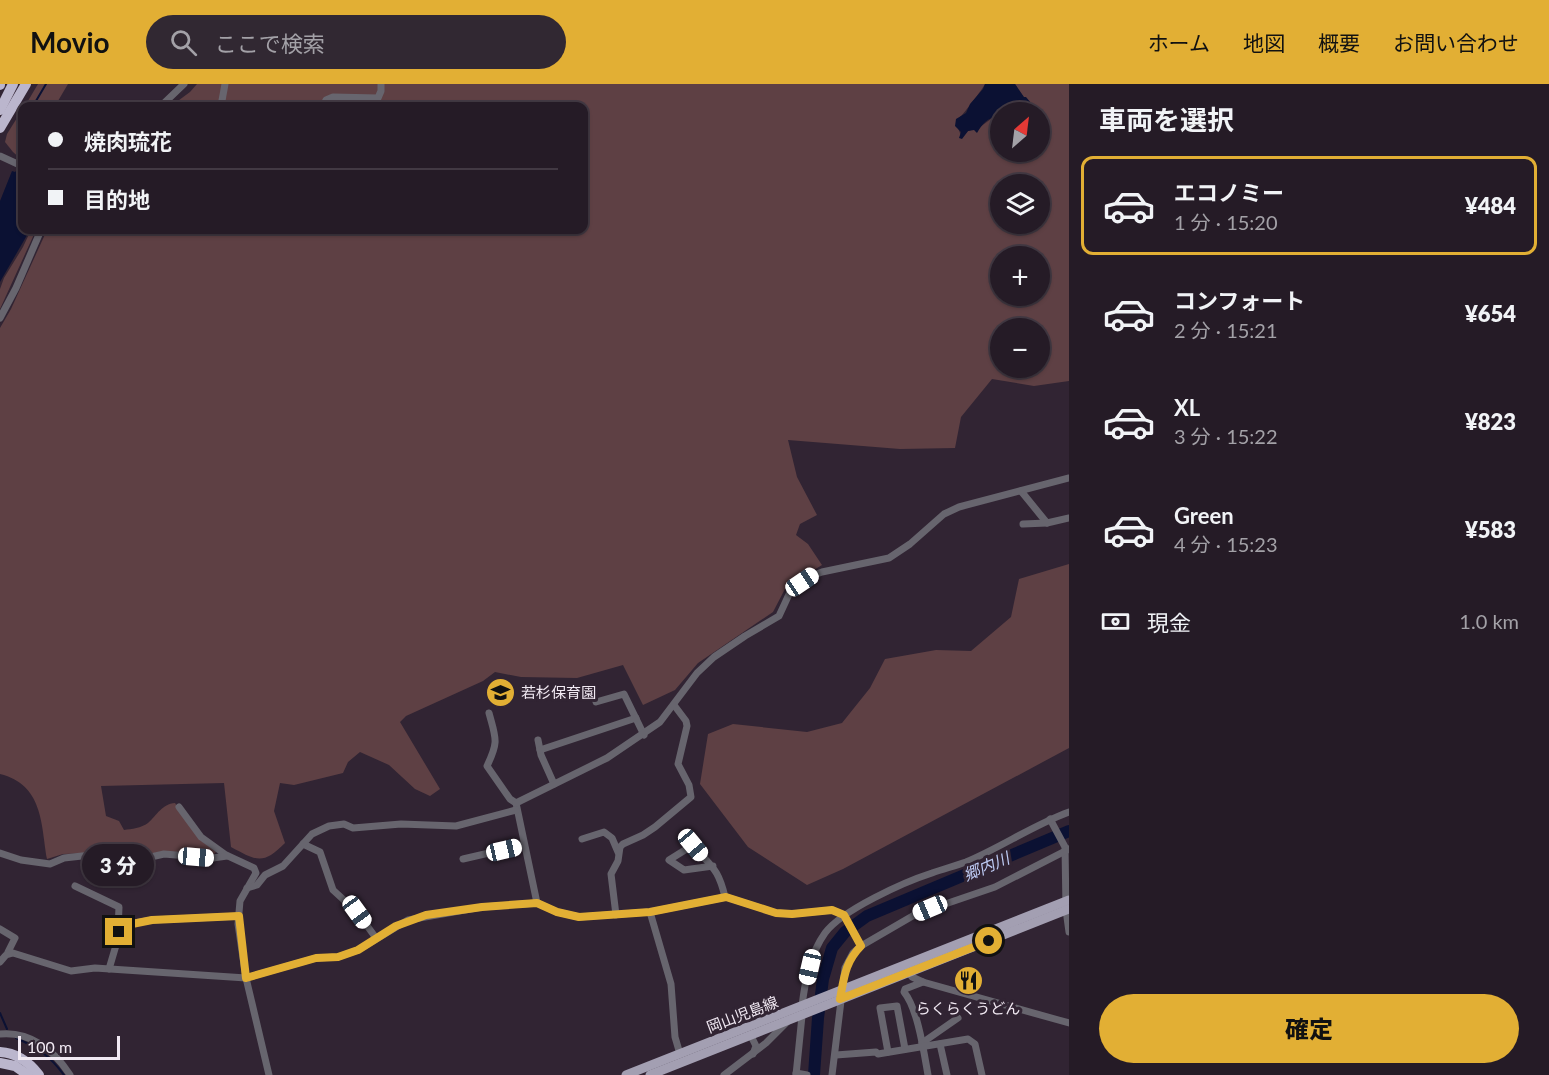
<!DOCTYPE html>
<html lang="ja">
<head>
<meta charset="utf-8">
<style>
	body { margin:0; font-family:Lato,"Noto Sans JP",sans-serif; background:#312832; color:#f1f3f6; height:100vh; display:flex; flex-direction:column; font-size:22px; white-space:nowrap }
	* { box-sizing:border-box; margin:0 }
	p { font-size:20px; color:#a3a1a7 }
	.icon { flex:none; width:33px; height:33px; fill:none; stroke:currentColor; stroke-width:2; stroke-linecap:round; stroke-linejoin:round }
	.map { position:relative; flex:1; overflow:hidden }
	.drawer { display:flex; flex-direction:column; background:#251b26; width:480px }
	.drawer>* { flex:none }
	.top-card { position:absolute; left:18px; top:18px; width:570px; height:132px; border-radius:12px; box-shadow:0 2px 4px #0004,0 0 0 2px #423943; display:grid; align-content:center; height:132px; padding:0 30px; background:#251b26 }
	.needle { width:39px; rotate:28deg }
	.controls { position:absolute; left:990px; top:18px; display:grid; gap:12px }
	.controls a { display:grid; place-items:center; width:60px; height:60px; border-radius:50%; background:#251b26; box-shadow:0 2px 4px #0004,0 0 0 2px #423943; font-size:30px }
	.scale { position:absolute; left:18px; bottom:15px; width:102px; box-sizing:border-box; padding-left:6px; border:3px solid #f1e9f3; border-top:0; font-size:16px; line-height:21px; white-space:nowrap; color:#f1e9f3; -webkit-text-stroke:4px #312433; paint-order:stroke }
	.end { position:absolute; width:27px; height:27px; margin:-14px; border:8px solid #e2af34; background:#111; box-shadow:0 0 0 3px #111 }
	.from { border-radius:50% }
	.bubble { position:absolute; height:42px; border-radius:21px; background:#251b26; box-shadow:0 2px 4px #0004,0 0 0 2px #423943; font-size:20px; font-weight:800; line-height:42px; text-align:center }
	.car { position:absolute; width:18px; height:36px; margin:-18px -9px; border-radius:8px; box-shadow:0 0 4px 2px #0007; background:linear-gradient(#fff 24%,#345 0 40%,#fff 0 76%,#345 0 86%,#fff 0) }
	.top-card b { display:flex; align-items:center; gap:21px; height:57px; font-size:22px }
	.top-card b+b { border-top:2px solid #423943 }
	.top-card i { width:15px; height:15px; background:#f1f3f6 }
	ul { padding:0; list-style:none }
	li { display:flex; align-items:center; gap:18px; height:99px; margin:0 12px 9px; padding:0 18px; border:3px solid transparent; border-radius:12px }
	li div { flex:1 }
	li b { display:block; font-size:22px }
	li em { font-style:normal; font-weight:800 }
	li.on { border-color:#e2af34 }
	li>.icon { width:54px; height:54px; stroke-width:1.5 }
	h2 { padding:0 30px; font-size:27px; line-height:72px }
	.pay { display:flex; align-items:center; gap:15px; height:66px; padding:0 30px; font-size:22px }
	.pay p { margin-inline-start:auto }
	.button { display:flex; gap:12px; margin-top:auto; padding:12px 30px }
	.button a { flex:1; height:69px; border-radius:36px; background:#e2af34; color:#111; font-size:24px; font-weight:800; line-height:69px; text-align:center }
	header { display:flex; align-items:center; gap:36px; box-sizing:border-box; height:84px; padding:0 30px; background:#e2af34; color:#111 }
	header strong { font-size:28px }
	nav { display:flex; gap:33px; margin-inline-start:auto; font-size:21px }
	.search { width:420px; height:54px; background:#312832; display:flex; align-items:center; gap:15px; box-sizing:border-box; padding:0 21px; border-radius:33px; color:#a3a1a7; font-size:22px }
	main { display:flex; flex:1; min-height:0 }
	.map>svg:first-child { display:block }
	.green { fill:#5e4044; fill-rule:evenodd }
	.water { fill:#0b1133 }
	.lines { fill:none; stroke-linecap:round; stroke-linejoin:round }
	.stream { stroke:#0b1133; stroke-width:2 }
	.river { stroke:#0b1133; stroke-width:12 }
	.minor { stroke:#67656e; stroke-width:7 }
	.major { stroke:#a39fb2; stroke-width:9 }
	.highway { stroke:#bbb6cd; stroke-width:10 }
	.route { stroke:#e2af34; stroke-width:8 }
	.labels { text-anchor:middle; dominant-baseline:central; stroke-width:6; stroke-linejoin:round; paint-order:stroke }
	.poi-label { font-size:15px; fill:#f1e9f3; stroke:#312433; text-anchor:start }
	.street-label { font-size:15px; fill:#f1e9f3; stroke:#312433 }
	.water-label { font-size:16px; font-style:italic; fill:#becbf4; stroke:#312433 }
</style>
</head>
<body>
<header>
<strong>Movio</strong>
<div class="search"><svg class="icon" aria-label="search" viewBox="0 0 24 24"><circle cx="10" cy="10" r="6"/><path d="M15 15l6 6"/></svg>ここで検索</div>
<nav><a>ホーム</a><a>地図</a><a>概要</a><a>お問い合わせ</a></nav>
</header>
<main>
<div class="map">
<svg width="1069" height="991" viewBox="0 0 1069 991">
	<rect width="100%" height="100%" fill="#312433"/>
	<!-- green -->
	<g class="green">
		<path d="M38 0H68L55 22H25Z"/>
		<path d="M197 0H985C984 3 963 31 960 33L958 44 962 54 968 47 980 43 995 32 1000 33V68H1040V28H1011L1024 24V14L1015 0H1069V297L1034 302 992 295 961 333 955 364 900 365 788 356 797 393 817 431 800 440 796 451 808 460 822 481 786 503 773 528 698 579 675 606 643 621 623 581 577 594 521 593 495 588 483 597 406 632 400 638 440 705 430 712 415 705 389 681 360 668 348 678 343 689 294 701 280 699 274 727 285 759C263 781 257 777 231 763L224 699 101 702 106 732 119 737 124 746C132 745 141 744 148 739 157 731 162 720 175 719L199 755 216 768 213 771 164 767 121 776 94 769 63 770 47 775C41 739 43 701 0 690V244L11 225 47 146H584V22H171L190 8ZM1000 100H1040V140H1000ZM1000 172H1040V212H1000ZM1000 244H1040V284H1000Z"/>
		<path d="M22 26V76L13 68 5 58 7 50Z"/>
		<path d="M31 146H36L0 225V205L4 194 23 163Z"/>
		<path d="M1069 480V664L843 785 807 801 748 763 700 700 708 650 733 640 807 648 842 639 870 604 885 575 936 566 971 567 1011 533 1019 495Z"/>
	</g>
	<!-- water -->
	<g class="water">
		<path d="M985 0H1015L1024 13H1026L1031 19C1021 26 1012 28 1000 28V33C990 31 982 40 977 49L974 46 968 47 962 55 959 54 961 48 955 42 956 35 966 29 970 20 983 5Z"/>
		<path d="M17 86 22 91V146H30L0 198V117L12 87 15 88Z"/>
	</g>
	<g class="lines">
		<!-- stream -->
		<g class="stream">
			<path d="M33 22 46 0"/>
			<path d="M18 69 22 50"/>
			<path d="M0 929 7 945"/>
			<path d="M16 954C38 964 49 971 64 991"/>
		</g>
		<!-- river -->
		<path class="river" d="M814 991 818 934 823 895 832 864 845 848 867 832 1069 747"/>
		<!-- minor -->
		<g class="minor">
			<path d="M161 22 184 0"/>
			<path d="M221 22 225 0"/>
			<path d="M323 22 326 16 333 13 378 14 381 7V0"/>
			<path d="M0 72 22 82"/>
			<path d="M0 234 16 204 41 146"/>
			<path d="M1021 407 1047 439"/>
			<path d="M1023 440 1047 439 1069 434"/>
			<path d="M596 618 624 610 644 651"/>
			<path d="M489 629C496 655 499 657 487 682L510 715 516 719 537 819"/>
			<path d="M538 656 541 671 554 700"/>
			<path d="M540 666 636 634"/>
			<path d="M516 719 607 674 660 638 697 589 714 573 745 552 779 532 791 506 814 491 822 488 889 474 910 460 944 430 959 423 1069 394"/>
			<path d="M179 723 201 753 226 771 254 784 256 789 240 817 238 840 246 894 269 991"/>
			<path d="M1050 735 1065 763 1066 826 1069 848"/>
			<path d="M582 755 604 748 612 754 618 768"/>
			<path d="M303 760 320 768 333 806 357 828 376 854"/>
			<path d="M0 769 21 776 50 780 64 774 91 771 120 780 164 770 213 774 227 772"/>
			<path d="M463 775 524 761"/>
			<path d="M713 782 684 786 669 776 693 761C711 783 718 783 725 813"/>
			<path d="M75 802 119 823 118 846"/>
			<path d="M247 804 257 801 265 791 283 782 312 750 329 742 344 740 353 744 401 740 456 742 516 726"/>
			<path d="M650 828 671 900 675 953 680 970"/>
			<path d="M616 831 611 790 618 777 620 763 623 760 643 751 655 743 691 713 689 701 678 680 687 642 686 637 674 621"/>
			<path d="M844 831 861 862"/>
			<path d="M0 845 15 854 8 868"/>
			<path d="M0 878 6 871 13 869 71 887 95 884 246 894 316 874 338 873 358 866 408 836 482 823 537 819 557 828 579 833 650 828 726 813 776 829 792 830 832 826 844 831"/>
			<path d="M109 885 122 841 152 836 239 832"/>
			<path d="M909 889 912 893 923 898 1069 939"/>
			<path d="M923 898 905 905 904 908C918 925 924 969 928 991"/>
			<path d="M802 922C805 897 810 870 825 849 842 826 904 798 932 789 943 785 955 782 966 778 1002 763 1033 741 1069 728"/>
			<path d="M0 950C30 947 54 966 70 991"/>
			<path d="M751 952 756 962 753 970"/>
			<path d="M922 959 958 934"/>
			<path d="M940 960 947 991"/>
			<path d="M888 968 880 924 897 922 905 965"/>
			<path d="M836 971 876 968 878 970 968 955 975 960 982 991"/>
			<path d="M796 989 807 991"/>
			<path d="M724 991 766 959 789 936"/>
			<path d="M796 991 802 932"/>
			<path d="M832 991 845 884 853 869 861 862 916 830 995 803 1069 765"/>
		</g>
		<!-- major -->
		<g class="major">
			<path d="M626 991 1069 816"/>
			<path d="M650 991 1069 825"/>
		</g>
		<!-- highway -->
		<g class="highway">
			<path d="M0 1V0"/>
			<path d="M0 26 13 0"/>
			<path d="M0 44 26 0"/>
			<path d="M0 968C17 969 29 978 39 991"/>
			<path d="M0 979 15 982 28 991"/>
		</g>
	</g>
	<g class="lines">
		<!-- route -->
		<path class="route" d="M119 848 122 842 152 836 239 832 246 894 316 874 338 873 358 866 396 842 426 831 482 823 537 819 557 828 579 833 650 828 726 813 776 829 792 830 832 826 844 831 861 862C845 878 844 894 840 915L989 857"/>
	</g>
	<!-- icons -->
	<defs>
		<symbol id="school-disc" viewBox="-11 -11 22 22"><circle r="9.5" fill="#e2af34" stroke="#312433"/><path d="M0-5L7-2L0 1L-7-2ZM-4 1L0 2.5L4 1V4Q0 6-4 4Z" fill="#111"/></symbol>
		<symbol id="restaurant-disc" viewBox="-11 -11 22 22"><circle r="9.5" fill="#e2af34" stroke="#312433"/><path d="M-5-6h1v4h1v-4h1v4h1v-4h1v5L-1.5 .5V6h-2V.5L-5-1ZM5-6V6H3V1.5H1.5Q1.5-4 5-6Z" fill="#111"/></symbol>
	</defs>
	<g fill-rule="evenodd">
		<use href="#school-disc" x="484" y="592" width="33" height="33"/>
		<use href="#restaurant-disc" x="952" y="880" width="33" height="33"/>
	</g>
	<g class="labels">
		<!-- poi labels -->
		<g class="poi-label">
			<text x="521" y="608">若杉保育園</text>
			<text x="968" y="924" text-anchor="middle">らくらくうどん</text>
		</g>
		<!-- street labels -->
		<g class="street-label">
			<text transform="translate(742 930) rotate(-21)">岡山児島線</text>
		</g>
		<!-- water labels -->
		<g class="water-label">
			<text transform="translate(986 782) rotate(-23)">郷内川</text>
		</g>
	</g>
</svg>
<div class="controls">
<a><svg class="needle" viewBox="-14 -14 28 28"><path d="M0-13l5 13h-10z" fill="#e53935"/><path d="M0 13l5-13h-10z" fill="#a3a1a7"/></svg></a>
<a><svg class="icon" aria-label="layers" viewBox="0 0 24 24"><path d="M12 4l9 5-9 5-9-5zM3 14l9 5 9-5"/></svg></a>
<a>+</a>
<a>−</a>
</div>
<div class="scale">100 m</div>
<i class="end from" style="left:989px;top:857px"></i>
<i class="end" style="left:119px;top:848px"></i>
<div class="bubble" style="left:82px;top:760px;width:72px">3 分</div>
<i class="car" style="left:802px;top:498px;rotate:56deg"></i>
<i class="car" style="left:693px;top:761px;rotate:140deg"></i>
<i class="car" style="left:504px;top:766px;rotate:77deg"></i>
<i class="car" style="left:196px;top:773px;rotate:95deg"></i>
<i class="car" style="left:930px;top:824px;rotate:247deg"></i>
<i class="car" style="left:357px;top:828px;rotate:144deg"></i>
<i class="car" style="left:810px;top:883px;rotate:193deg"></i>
<div class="top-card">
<b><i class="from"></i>焼肉琉花</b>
<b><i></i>目的地</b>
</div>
</div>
<section class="drawer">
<h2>車両を選択</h2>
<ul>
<li class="on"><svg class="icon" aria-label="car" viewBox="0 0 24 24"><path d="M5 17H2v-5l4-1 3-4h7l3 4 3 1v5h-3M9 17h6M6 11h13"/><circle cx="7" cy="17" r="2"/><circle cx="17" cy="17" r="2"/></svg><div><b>エコノミー</b><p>1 分 · 15:20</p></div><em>¥484</em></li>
<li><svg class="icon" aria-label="car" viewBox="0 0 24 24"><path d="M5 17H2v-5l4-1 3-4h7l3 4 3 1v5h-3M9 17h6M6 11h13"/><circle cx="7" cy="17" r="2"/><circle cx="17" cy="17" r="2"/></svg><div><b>コンフォート</b><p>2 分 · 15:21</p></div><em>¥654</em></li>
<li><svg class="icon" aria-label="car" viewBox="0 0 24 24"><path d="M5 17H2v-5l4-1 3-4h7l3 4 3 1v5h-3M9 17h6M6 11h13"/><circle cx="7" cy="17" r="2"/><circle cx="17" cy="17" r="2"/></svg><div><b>XL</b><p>3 分 · 15:22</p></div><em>¥823</em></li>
<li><svg class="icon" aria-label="car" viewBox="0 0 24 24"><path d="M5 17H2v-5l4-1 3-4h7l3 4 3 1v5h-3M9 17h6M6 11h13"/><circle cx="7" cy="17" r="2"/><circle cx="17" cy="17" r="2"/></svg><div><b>Green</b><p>4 分 · 15:23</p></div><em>¥583</em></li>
</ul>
<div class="pay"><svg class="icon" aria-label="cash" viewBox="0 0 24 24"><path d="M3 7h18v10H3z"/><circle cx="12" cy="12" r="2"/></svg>現金<p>1.0 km</p></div>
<div class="button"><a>確定</a></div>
</section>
</main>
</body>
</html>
